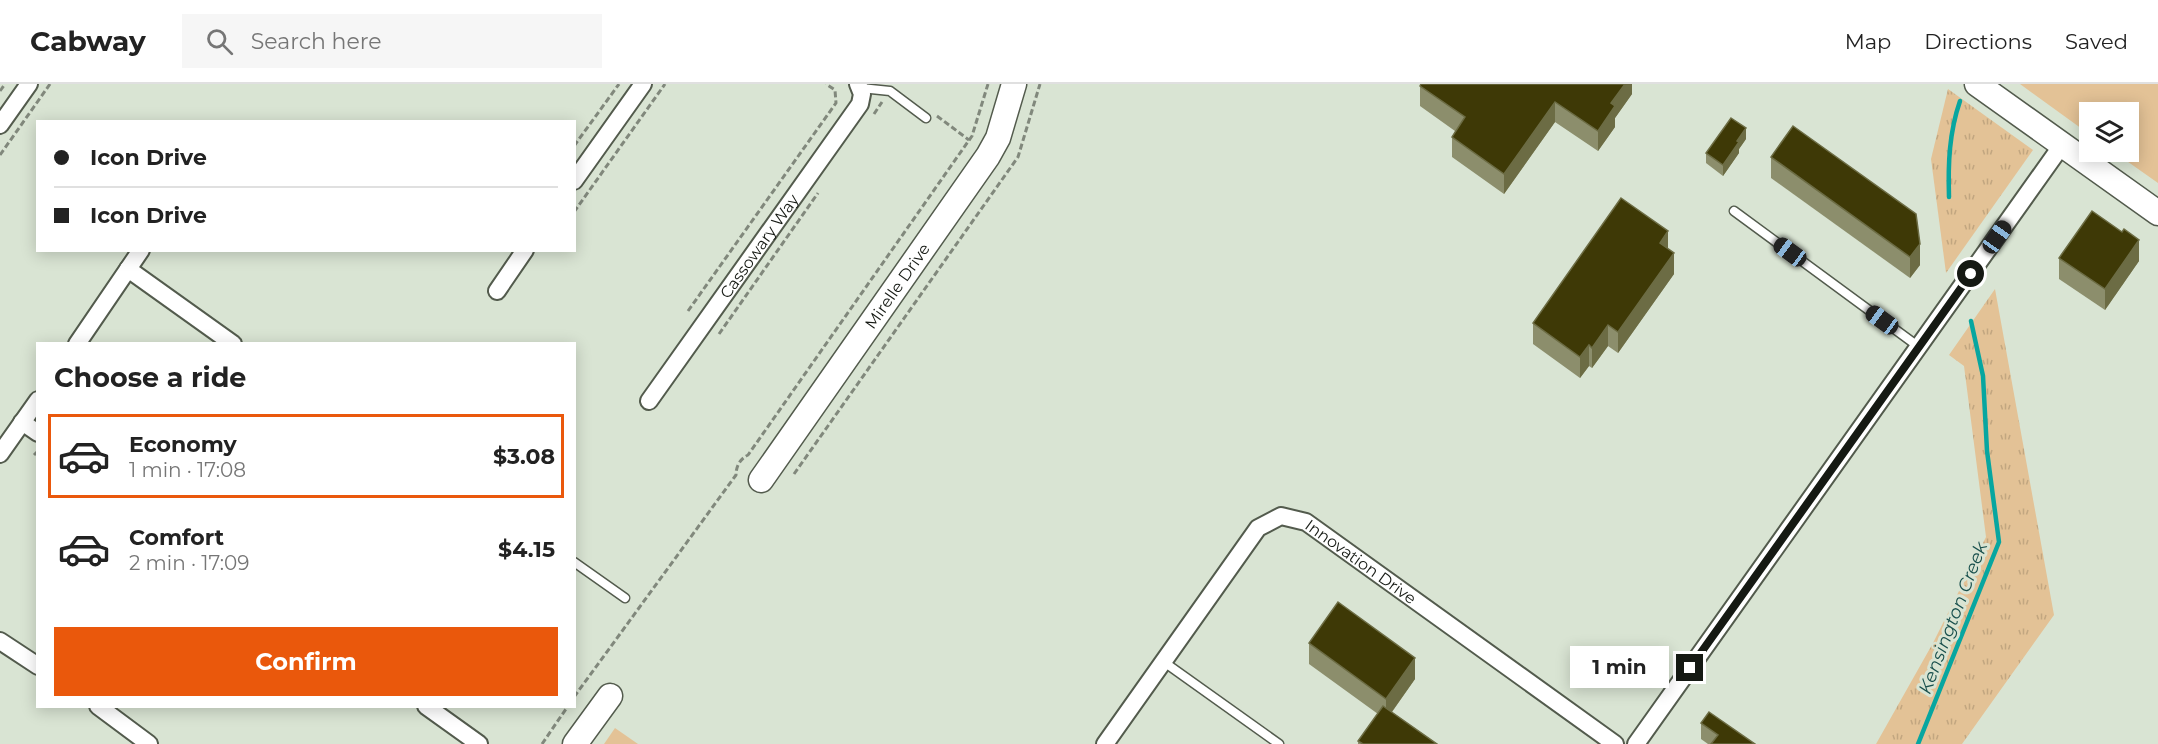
<!DOCTYPE html>
<html lang="en">
<head>
<meta charset="utf-8">
<style>
	body { margin:0; font-family:Montserrat,sans-serif; background:#f6f6f6; color:#222; height:100vh; display:flex; flex-direction:column; font-size:22px; white-space:nowrap }
	* { box-sizing:border-box; margin:0 }
	p { font-size:20px; color:#767676 }
	.icon { flex:none; width:33px; height:33px; fill:none; stroke:currentColor; stroke-width:2; stroke-linecap:round; stroke-linejoin:round }
	.map { position:relative; flex:1; overflow:hidden }
	.side { position:absolute; left:36px; top:258px; width:540px; height:366px; display:flex; flex-direction:column; background:#fff; border-radius:0px; box-shadow:0 3px 15px #0003 }
	.side>* { flex:none }
	.hud { position:absolute; left:36px; top:36px; width:540px; height:132px; border-radius:0px; box-shadow:0 3px 15px #0003; display:grid; align-content:center; height:132px; padding:0 18px; background:#fff }
	.buttons { position:absolute; left:2079px; top:18px; display:grid; gap:12px }
	.buttons a { display:grid; place-items:center; width:60px; height:60px; border-radius:0px; background:#fff; box-shadow:0 3px 15px #0003; font-size:30px }
	.end { position:absolute; width:27px; height:27px; margin:-14px; border:8px solid #151913; background:#fff; box-shadow:0 0 0 3px #fff }
	.from { border-radius:50% }
	.bubble { position:absolute; height:42px; border-radius:0px; background:#fff; box-shadow:0 3px 15px #0003; font-size:20px; font-weight:700; line-height:42px; text-align:center }
	.car { position:absolute; width:18px; height:36px; margin:-18px -9px; border-radius:8px; box-shadow:0 0 4px 2px #0007; background:linear-gradient(#222 24%,#8ab4d8 0 40%,#222 0 76%,#8ab4d8 0 86%,#222 0) }
	.hud b { display:flex; align-items:center; gap:21px; height:57px; font-size:22px }
	.hud b+b { border-top:2px solid #e0e0e0 }
	.hud i { width:15px; height:15px; background:#222 }
	ul { padding:0; list-style:none }
	li { display:flex; align-items:center; gap:18px; height:84px; margin:0 12px 9px; padding:0 6px; border:3px solid transparent; border-radius:0px }
	li div { flex:1 }
	li b { display:block; font-size:22px }
	li em { font-style:normal; font-weight:700 }
	li.active { border-color:#ea580c }
	li>.icon { width:54px; height:54px; stroke-width:1.5 }
	h2 { padding:0 18px; font-size:27px; line-height:72px }
	.action { display:flex; gap:12px; margin-top:auto; padding:12px 18px }
	.action a { flex:1; height:69px; border-radius:0px; background:#ea580c; color:#fff; font-size:24px; font-weight:700; line-height:69px; text-align:center }
	header { display:flex; align-items:center; gap:36px; box-sizing:border-box; height:84px; padding:0 30px; background:#fff; border-bottom:2px solid #e0e0e0 }
	header strong { font-size:28px }
	nav { display:flex; gap:33px; margin-inline-start:auto; font-size:21px }
	.search { width:420px; height:54px; background:#f6f6f6; display:flex; align-items:center; gap:15px; box-sizing:border-box; padding:0 21px; border-radius:0px; color:#767676; font-size:22px }
	.map>svg:first-child { display:block }
	.green { fill:#e3c296 }
	.park { fill:url(#park-tufts) }
	.lines { fill:none; stroke-linecap:round; stroke-linejoin:round }
	.stream { stroke:#07a6a0; stroke-width:4.5 }
	.lane-casing { stroke:#535b4d; stroke-width:11 }
	.street-casing { stroke:#535b4d; stroke-width:20 }
	.secondary-casing { stroke:#535b4d; stroke-width:27 }
	.path { stroke:#81887c; stroke-width:3; stroke-dasharray:6 3; stroke-linecap:butt }
	.lane { stroke:#fff; stroke-width:8 }
	.street { stroke:#fff; stroke-width:16 }
	.secondary { stroke:#fff; stroke-width:24 }
	.wall { fill:#8c8e6c }
	.shaded-wall { fill:#6c6c44 }
	.building { fill:#3e3906; stroke:#6c6c44; stroke-width:1.5 }
	.route { stroke:#151913; stroke-width:8 }
	.labels { text-anchor:middle; dominant-baseline:central; stroke-width:6; stroke-linejoin:round; paint-order:stroke }
	.street-label { font-size:16px; fill:#151913; stroke:#d9e4d3 }
	.water-label { font-size:18px; font-style:italic; fill:#19504d; stroke:#d9e4d3 }
</style>
</head>
<body>
<header>
<strong>Cabway</strong>
<div class="search"><svg class="icon" aria-label="search" viewBox="0 0 24 24"><circle cx="10" cy="10" r="6"/><path d="M15 15l6 6"/></svg>Search here</div>
<nav><a>Map</a><a>Directions</a><a>Saved</a></nav>
</header>
<div class="map">
<svg width="2158" height="660" viewBox="0 0 2158 660">
	<defs>
		<pattern id="park-tufts" width="24" height="20" patternUnits="userSpaceOnUse" patternTransform="scale(1.5)"><rect width="24" height="20" fill="#e3c296"/><path d="M3 7l-1-3M5 7V3M7 7l1-3M15 17l-1-3M17 17v-4M19 17l1-3" fill="none" stroke="#c2a680"/></pattern>
	</defs>
	<rect width="100%" height="100%" fill="#d9e4d3"/>
	<!-- green -->
	<path class="green" d="M2020 0H2158V99L2114 68H2128V28H2090L2089 50Z"/>
	<!-- park -->
	<g class="park">
		<path d="M1948 5 2033 66 1946 189 1931 75Z"/>
		<path d="M1995 205 2054 531 1962 660H1876L1933 559 1986 453 1964 282 1949 271Z"/>
		<path d="M615 644 638 660H604Z"/>
	</g>
	<g class="lines">
		<!-- stream -->
		<g class="stream">
			<path d="M1949 113C1948 80 1949 49 1960 17"/>
			<path d="M1918 660 1999 458 1987 367 1983 292 1971 237"/>
		</g>
		<defs>
			<g id="lane">
				<path d="M861 4 890 7 926 34"/>
				<path d="M1734 127 1919 263"/>
				<path d="M574 478 625 514"/>
				<path d="M1164 578 1279 660"/>
			</g>
			<g id="street">
				<path d="M0 41 29 0"/>
				<path d="M574 97 643 0"/>
				<path d="M128 185 233 260"/>
				<path d="M497 207 525 166"/>
				<path d="M77 260 141 166"/>
				<path id="s1" d="M649 317 860 20 862 10 858 0"/>
				<path d="M22 338 38 349"/>
				<path d="M0 370 38 316"/>
				<path d="M0 557 38 582"/>
				<path d="M98 622 149 660"/>
				<path d="M426 622 479 660"/>
				<path id="s2" d="M1105 660 1258 444 1281 432 1306 438 1615 660"/>
				<path d="M1636 660 2062 61"/>
			</g>
			<g id="secondary">
				<path d="M1977 0 2158 129"/>
				<path id="s3" d="M761 396 988 72 998 54 1014 0"/>
				<path d="M575 660 610 612"/>
			</g>
		</defs>
		<!-- lane casing -->
		<use href="#lane" class="lane-casing"/>
		<!-- street casing -->
		<use href="#street" class="street-casing"/>
		<!-- secondary casing -->
		<use href="#secondary" class="secondary-casing"/>
		<!-- path -->
		<g class="path">
			<path d="M0 7 5 0"/>
			<path d="M874 30 882 18"/>
			<path d="M937 32 969 56"/>
			<path d="M574 62 619 0"/>
			<path d="M0 71 50 0"/>
			<path d="M574 128 665 0"/>
			<path d="M688 227 836 19 835 6 826 0"/>
			<path d="M719 250 818 109"/>
			<path d="M34 371 38 367"/>
			<path d="M794 390 1018 73 1040 0"/>
			<path d="M574 613 736 391C736 382 740 375 748 371L972 52 988 0"/>
			<path d="M388 623 389 622"/>
			<path d="M542 660 568 622"/>
		</g>
		<!-- lane -->
		<use href="#lane" class="lane"/>
		<!-- street -->
		<use href="#street" class="street"/>
		<!-- secondary -->
		<use href="#secondary" class="secondary"/>
	</g>
	<!-- wall -->
	<g class="wall">
		<path d="M1632 0V10L1615 34V43L1598 67 1555 38 1504 110 1452 73V53L1455 47 1420 22V2Z"/>
		<path d="M1793 42 1920 181 1910 194 1771 94V73Z"/>
		<path d="M1746 55 1739 65V69L1723 92 1706 79V69Z"/>
		<path d="M1668 165 1674 190 1618 269 1608 262 1592 284 1589 282 1580 294 1533 260V239Z"/>
		<path d="M2059 174 2139 177 2105 226 2059 195Z"/>
		<path d="M1309 559 1415 595 1392 628 1437 660H1358V657L1378 630 1309 580Z"/>
		<path d="M1701 639 1755 660H1708L1701 655Z"/>
	</g>
	<!-- shaded-wall -->
	<g class="shaded-wall">
		<path d="M1625 0H1632V10L1615 34V43L1598 67V47L1611 19Z"/>
		<path d="M1555 18V38L1504 110V90Z"/>
		<path d="M1746 44V55L1739 65V69L1723 92V81L1737 57Z"/>
		<path d="M1668 147V168L1660 159Z"/>
		<path d="M2139 156V177L2105 226V205Z"/>
		<path d="M1920 160V181L1910 194V173Z"/>
		<path d="M1674 169V190L1618 269V248Z"/>
		<path d="M1608 241V262L1592 284V264Z"/>
		<path d="M1589 261V282L1580 294V273Z"/>
		<path d="M1415 574V595L1386 636V615Z"/>
	</g>
	<!-- building -->
	<g class="building">
		<path d="M1421 0H1625L1611 19 1615 22 1598 47 1555 18 1504 90 1452 53 1465 33 1420 2Z"/>
		<path d="M1731 34 1746 44 1737 57 1739 58 1723 81 1706 69Z"/>
		<path d="M1793 42 1916 130 1920 160 1910 173 1771 73Z"/>
		<path d="M1621 114 1668 147 1660 159 1674 169 1618 248 1608 241 1592 264 1589 261 1580 273 1533 239Z"/>
		<path d="M2092 127 2122 148 2124 145 2139 156 2105 205 2059 174Z"/>
		<path d="M1338 518 1415 574 1386 615 1309 559Z"/>
		<path d="M1383 622 1437 660H1363L1358 657Z"/>
		<path d="M1709 628 1755 660H1711L1718 651 1701 639Z"/>
	</g>
	<g class="lines">
		<!-- route -->
		<path class="route" d="M1690 584 1971 190"/>
	</g>
	<g class="labels">
		<!-- street labels -->
		<g class="street-label">
			<text stroke="none"><textPath href="#s1" startOffset="190">Cassowary Way</textPath></text>
			<text stroke="none"><textPath href="#s3" startOffset="237">Mirelle Drive</textPath></text>
			<text stroke="none"><textPath href="#s2" startOffset="384">Innovation Drive</textPath></text>
		</g>
		<!-- water labels -->
		<g class="water-label">
			<text transform="translate(1953 534) rotate(-69)">Kensington Creek</text>
		</g>
	</g>
</svg>
<div class="buttons">
<a><svg class="icon" aria-label="layers" viewBox="0 0 24 24"><path d="M12 4l9 5-9 5-9-5zM3 14l9 5 9-5"/></svg></a>
</div>
<i class="end from" style="left:1971px;top:190px"></i>
<i class="end" style="left:1690px;top:584px"></i>
<div class="bubble" style="left:1570px;top:562px;width:99px">1 min</div>
<i class="car" style="left:1997px;top:153px;rotate:35deg"></i>
<i class="car" style="left:1790px;top:168px;rotate:306deg"></i>
<i class="car" style="left:1882px;top:236px;rotate:306deg"></i>
<div class="hud">
<b><i class="from"></i>Icon Drive</b>
<b><i></i>Icon Drive</b>
</div>
<section class="side">
<h2>Choose a ride</h2>
<ul>
<li class="active"><svg class="icon" aria-label="car" viewBox="0 0 24 24"><path d="M5 17H2v-5l4-1 3-4h7l3 4 3 1v5h-3M9 17h6M6 11h13"/><circle cx="7" cy="17" r="2"/><circle cx="17" cy="17" r="2"/></svg><div><b>Economy</b><p>1 min · 17:08</p></div><em>$3.08</em></li>
<li><svg class="icon" aria-label="car" viewBox="0 0 24 24"><path d="M5 17H2v-5l4-1 3-4h7l3 4 3 1v5h-3M9 17h6M6 11h13"/><circle cx="7" cy="17" r="2"/><circle cx="17" cy="17" r="2"/></svg><div><b>Comfort</b><p>2 min · 17:09</p></div><em>$4.15</em></li>
</ul>
<div class="action"><a>Confirm</a></div>
</section>
</div>
</body>
</html>
